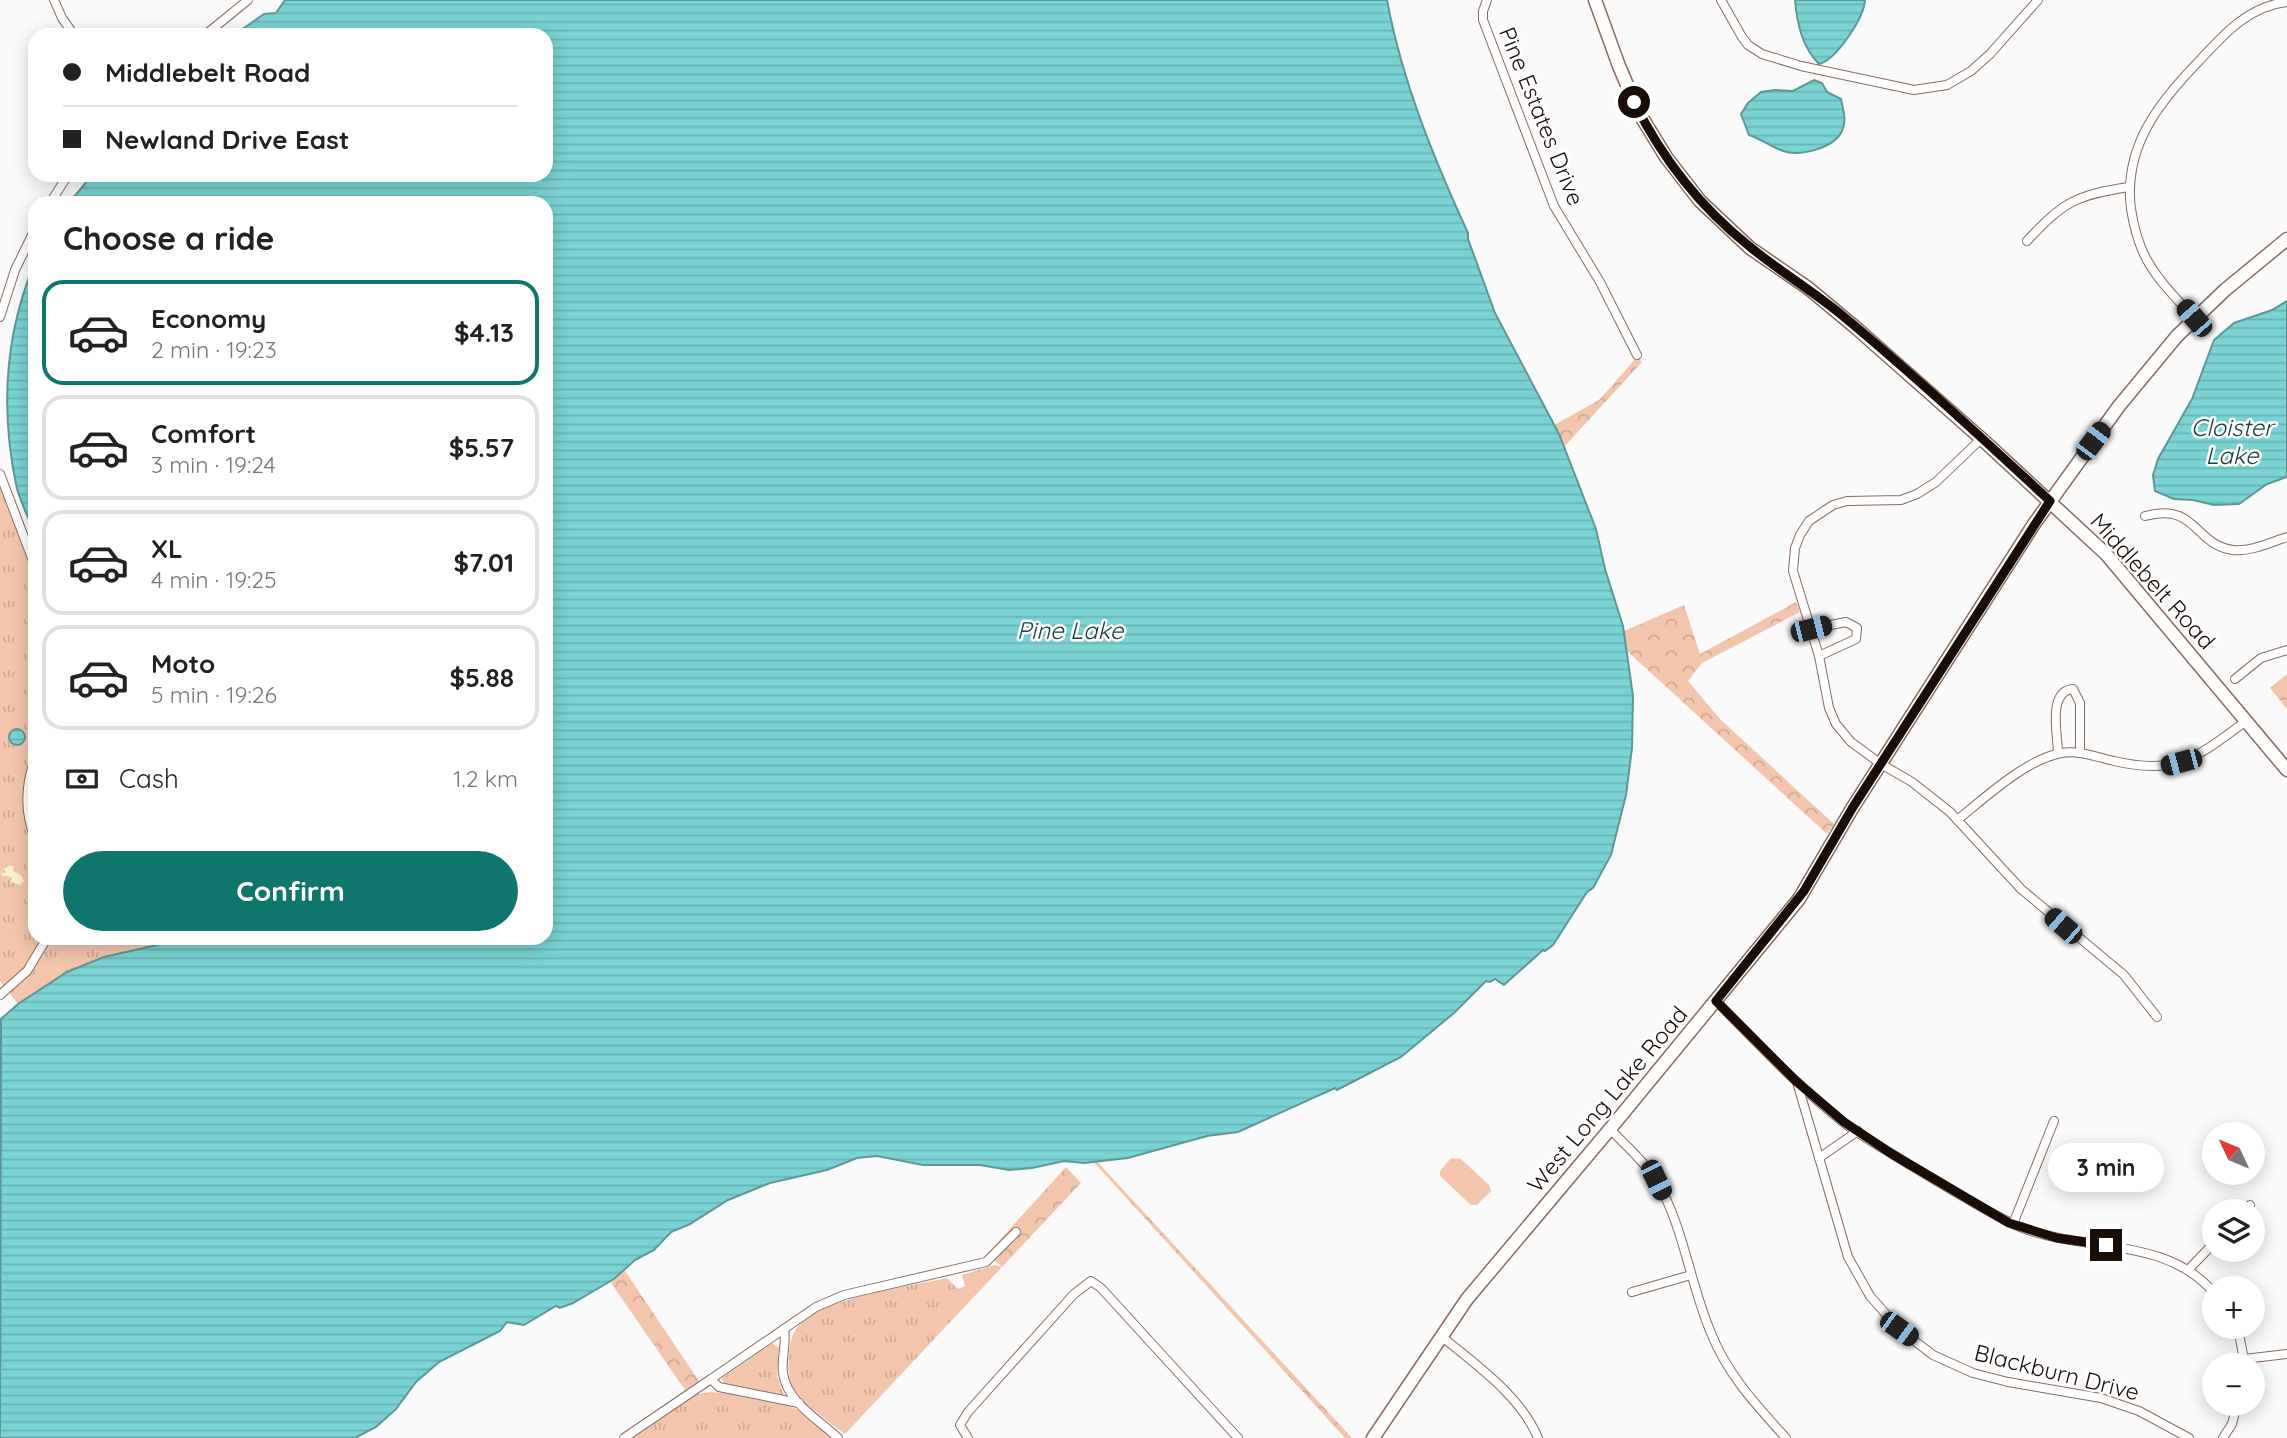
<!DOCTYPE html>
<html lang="en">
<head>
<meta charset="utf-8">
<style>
	body { margin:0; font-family:Quicksand,sans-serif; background:#f2f2f2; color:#222; height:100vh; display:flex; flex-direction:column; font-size:26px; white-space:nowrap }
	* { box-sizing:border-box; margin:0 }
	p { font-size:23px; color:#767676 }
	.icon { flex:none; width:38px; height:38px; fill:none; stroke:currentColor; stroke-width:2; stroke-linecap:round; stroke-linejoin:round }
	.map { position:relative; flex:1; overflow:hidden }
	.side { position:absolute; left:28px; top:196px; width:525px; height:749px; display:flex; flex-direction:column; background:#fff; border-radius:21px; box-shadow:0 4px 18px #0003 }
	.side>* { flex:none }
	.banner { position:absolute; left:28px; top:28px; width:525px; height:154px; border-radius:21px; box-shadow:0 4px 18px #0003; display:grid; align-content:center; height:154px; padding:0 35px; background:#fff }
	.needle { width:46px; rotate:314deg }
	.controls { position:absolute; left:2202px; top:1122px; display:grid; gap:14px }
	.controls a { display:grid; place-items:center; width:63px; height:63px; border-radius:50%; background:#fff; box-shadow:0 4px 18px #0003; font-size:35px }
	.end { position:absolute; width:32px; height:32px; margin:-16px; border:9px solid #190d08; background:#fff; box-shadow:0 0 0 4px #fff }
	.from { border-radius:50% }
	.bubble { position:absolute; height:49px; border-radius:24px; background:#fff; box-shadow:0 4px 18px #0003; font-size:23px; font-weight:700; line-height:49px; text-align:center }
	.car { position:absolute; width:21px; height:42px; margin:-21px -10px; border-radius:9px; box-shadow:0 0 5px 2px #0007; background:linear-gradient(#222 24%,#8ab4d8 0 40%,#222 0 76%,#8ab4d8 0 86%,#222 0) }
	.banner b { display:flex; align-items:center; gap:24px; height:66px; font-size:26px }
	.banner b+b { border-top:2px solid #e0e0e0 }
	.banner i { width:18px; height:18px; background:#222 }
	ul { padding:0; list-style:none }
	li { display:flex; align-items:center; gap:21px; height:105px; margin:0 14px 10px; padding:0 21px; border:4px solid #e0e0e0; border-radius:21px }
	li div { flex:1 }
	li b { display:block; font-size:26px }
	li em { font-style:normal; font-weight:700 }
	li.selected { border-color:#0f766e }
	li>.icon { width:63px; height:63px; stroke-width:1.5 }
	h2 { padding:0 35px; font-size:32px; line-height:84px }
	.pay { display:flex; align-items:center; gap:18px; height:77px; padding:0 35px; font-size:26px }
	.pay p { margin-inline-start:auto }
	.cta { display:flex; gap:14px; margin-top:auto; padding:14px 35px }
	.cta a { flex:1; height:80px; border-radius:42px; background:#0f766e; color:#fff; font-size:28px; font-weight:700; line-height:80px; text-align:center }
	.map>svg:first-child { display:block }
	.grass { fill:url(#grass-tufts) }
	.sand { fill:url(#sand-dots) }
	.park { fill:url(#park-crowns) }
	.pitch { fill:#f3c5ad }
	.water { fill:url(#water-rules); stroke:#5e9896; stroke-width:2 }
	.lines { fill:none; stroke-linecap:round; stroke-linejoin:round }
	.street-casing { stroke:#8a6b5c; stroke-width:10 }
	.secondary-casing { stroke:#8a6b5c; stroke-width:15 }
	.street { stroke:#fff; stroke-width:8 }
	.secondary { stroke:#fff; stroke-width:12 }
	.route { stroke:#190d08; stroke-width:9 }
	.labels { text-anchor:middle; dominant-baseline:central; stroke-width:5; stroke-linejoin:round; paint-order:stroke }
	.street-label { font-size:23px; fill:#190d08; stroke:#fff }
	.water-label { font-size:24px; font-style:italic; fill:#174141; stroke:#fff }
</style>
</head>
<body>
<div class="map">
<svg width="2287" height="1438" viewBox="0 0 2287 1438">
	<defs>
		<pattern id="grass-tufts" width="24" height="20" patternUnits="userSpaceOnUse" patternTransform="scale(1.75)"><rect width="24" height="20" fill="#f3c5ad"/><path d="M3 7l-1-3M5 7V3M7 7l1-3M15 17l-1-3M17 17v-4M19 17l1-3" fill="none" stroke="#d0a893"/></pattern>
		<pattern id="sand-dots" width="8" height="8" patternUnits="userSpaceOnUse" patternTransform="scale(1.75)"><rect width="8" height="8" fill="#fbf1cb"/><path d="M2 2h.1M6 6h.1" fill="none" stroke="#d7cdad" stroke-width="1.8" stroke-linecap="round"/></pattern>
		<pattern id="park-crowns" width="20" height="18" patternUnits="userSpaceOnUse" patternTransform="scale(1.75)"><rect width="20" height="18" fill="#f3c5ad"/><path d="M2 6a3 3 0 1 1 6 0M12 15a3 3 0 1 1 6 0" fill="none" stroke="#d0a893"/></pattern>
		<pattern id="water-rules" width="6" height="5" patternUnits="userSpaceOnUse" patternTransform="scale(1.75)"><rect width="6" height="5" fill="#7bd3d3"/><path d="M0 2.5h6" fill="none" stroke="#6ab4b4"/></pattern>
	</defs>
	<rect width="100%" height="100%" fill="#fafafa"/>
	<!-- grass -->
	<g class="grass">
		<path d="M0 487 35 578V938H171L157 945 104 957 67 972 18 1004 0 981Z"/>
		<path d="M995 1265 1002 1267 845 1434C828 1421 809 1409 796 1392 787 1382 788 1368 789 1356 789 1345 792 1333 799 1325 827 1296 908 1287 947 1278L958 1289 965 1286 962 1275Z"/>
		<path d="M772 1343 779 1348 777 1376 784 1395 727 1385 721 1379Z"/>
		<path d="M710 1392C736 1394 768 1396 792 1407 808 1414 820 1427 832 1438H630L694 1395Z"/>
	</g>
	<!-- sand -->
	<path class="sand" d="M10 865 14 866 13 871 22 876 24 881 20 885 11 882 9 876H2L1 871Z"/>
	<!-- park -->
	<g class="park">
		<path d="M1637 357 1642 362 1564 447 1554 425 1599 400Z"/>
		<path d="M1796 602 1800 612 1702 663 1688 681 1720 719 1834 824 1827 834 1615 640 1624 631 1684 605 1700 654Z"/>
		<path d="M2287 674V709L2270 688Z"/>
		<path d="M1089 1157H1093L1352 1438H1345Z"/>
		<path d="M1066 1167 1081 1183 1002 1267 987 1254Z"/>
		<path d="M625 1271 699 1381 685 1390 611 1283Z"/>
	</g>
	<!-- pitch -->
	<g class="pitch">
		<path d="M88 938H116L98 952Z"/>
		<path d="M1451 1158 1461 1159 1489 1185 1491 1191 1477 1205H1471L1440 1176V1171Z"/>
	</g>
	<!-- water -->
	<g class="water">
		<path d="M285 0H1387C1402 81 1434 159 1468 233V239L1495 313 1559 434 1596 529 1605 569 1623 626 1633 696 1632 748 1626 795 1611 855 1593 888 1587 892 1553 945 1545 951 1543 950 1504 985 1495 979 1490 982 1486 981 1454 1013 1401 1057 1337 1090 1335 1088 1238 1132 1207 1136 1128 1158 1084 1163 1064 1161 1032 1168 1009 1170 980 1165H923L877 1156 857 1158 827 1170 770 1183 728 1200 690 1224 671 1232 654 1250 635 1260 614 1279 573 1303 560 1308 556 1306 524 1325 507 1322 500 1331 439 1362 416 1382 396 1409 376 1427 355 1438H0L1 1019 18 1004 67 972 104 957 157 945 171 938H546V203H69L92 175H546V35H234L264 14 276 13Z"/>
		<path d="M1795 0H1865C1864 18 1836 60 1819 64 1802 47 1797 23 1795 0Z"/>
		<path d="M1814 80 1822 83 1827 92 1841 99C1843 109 1847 121 1842 131 1834 148 1800 157 1783 151 1772 147 1761 139 1749 135L1741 114 1748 103 1761 92 1775 90 1793 91Z"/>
		<path d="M35 262V534C29 519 22 505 17 489 0 411 4 336 35 262Z"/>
		<path d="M2287 301V477L2267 484 2239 504 2214 505 2193 500 2174 499 2155 491 2153 475 2158 459 2192 399 2214 340 2234 323 2272 310Z"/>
		<circle cx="17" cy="737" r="8"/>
	</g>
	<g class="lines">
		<defs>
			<g id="street">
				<path d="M54 0 62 18 74 35"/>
				<path d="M1487 0 1483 11V20L1554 206 1600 282 1637 355"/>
				<path d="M1721 0 1742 37 1748 45 1762 54 1801 66 1914 90 1947 85 1971 71 1990 54 2038 0"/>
				<path d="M205 35 248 0"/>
				<path d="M50 203 68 175"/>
				<path d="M2027 241C2063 202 2076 195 2129 187"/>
				<path d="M0 317 15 270 35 229"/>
				<path d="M2194 318C2178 300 2159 282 2147 260 2138 244 2134 228 2131 209 2123 147 2159 102 2200 60 2224 34 2249 6 2287 2"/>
				<path d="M1981 439 1936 482 1917 494 1901 500 1847 501 1833 505 1809 521 1800 535 1795 548 1793 571 1819 656 1829 708 1836 724 1851 742 1881 764 1912 782 1950 812 2021 889 2124 975 2157 1017"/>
				<path d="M0 474 35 566"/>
				<path d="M2145 516C2197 502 2194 545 2233 550 2251 552 2271 542 2287 537"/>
				<path d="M1811 629 1846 622 1857 628 1856 639 1819 656"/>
				<path d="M2235 679 2261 658 2287 650"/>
				<path d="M2058 753C2058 736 2047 691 2073 689L2080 703V753"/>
				<path d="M35 759C25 786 24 811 35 838"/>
				<path d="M1957 820C1985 798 2025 760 2061 753 2078 750 2097 757 2114 761 2177 776 2197 757 2246 721"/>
				<path d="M0 995 27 971 47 938"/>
				<path d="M1716 1001C1757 1042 1797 1086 1843 1122 1864 1138 1888 1151 1910 1165 1942 1184 1974 1204 2007 1221 2072 1255 2163 1232 2214 1293"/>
				<path d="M1797 1082 1848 1257 1870 1296 1899 1329 1933 1355 1973 1373 2008 1382 2101 1398 2139 1411 2189 1438"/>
				<path d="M1610 1129C1626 1146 1645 1162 1657 1181 1684 1228 1690 1284 1711 1333 1727 1374 1757 1406 1786 1438"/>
				<path d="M1819 1158 1858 1131"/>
				<path d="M2245 1211 2250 1205"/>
				<path d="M2013 1224 2054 1121"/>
				<path d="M2188 1270 2214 1243"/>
				<path d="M1632 1292 1691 1275"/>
				<path d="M2234 1326 2240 1339 2245 1365"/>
				<path d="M784 1329C787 1343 781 1358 783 1373 786 1401 819 1420 838 1438"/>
				<path d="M1441 1336C1475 1364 1521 1396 1538 1438"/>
				<path d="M2244 1359 2287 1354"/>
				<path d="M711 1379 816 1307 844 1295 986 1262 1016 1232"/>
				<path d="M624 1438 711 1379 719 1387 799 1403"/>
				<path d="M968 1438 960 1425 968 1412 1074 1294 1091 1281 1101 1288 1238 1438"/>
				<path d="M2223 1438 2232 1424 2237 1404"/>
			</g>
			<g id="secondary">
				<path d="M1595 0 1619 66 1639 113 1666 157 1700 201 1750 248 1808 288 1855 327 1984 441 2106 554 2287 770"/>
				<path d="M1373 1438 1467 1299 1610 1129 1799 899 1853 807 2034 524 2119 406 2177 336 2225 290 2287 239"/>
			</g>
		</defs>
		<!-- street casing -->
		<use href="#street" class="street-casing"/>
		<!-- secondary casing -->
		<use href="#secondary" class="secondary-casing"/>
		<!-- street -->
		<use href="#street" class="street"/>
		<!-- secondary -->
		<use href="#secondary" class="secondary"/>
	</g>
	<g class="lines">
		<!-- route -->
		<path class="route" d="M1634 102C1662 158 1700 207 1749 246 1779 271 1813 291 1843 316 1914 375 1982 438 2050 501L1853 807 1804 891 1716 1001 1797 1082 1844 1122 1892 1154 2009 1223 2057 1238 2106 1245"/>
	</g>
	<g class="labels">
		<!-- street labels -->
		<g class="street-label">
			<text transform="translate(1542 116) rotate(68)">Pine Estates Drive</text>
			<text transform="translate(2153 581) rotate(48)">Middlebelt Road</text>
			<text transform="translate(1607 1099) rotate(-50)">West Long Lake Road</text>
			<text transform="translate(2057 1372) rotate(14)">Blackburn Drive</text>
		</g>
		<!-- water labels -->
		<g class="water-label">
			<text x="2232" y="427">Cloister<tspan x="2232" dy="28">Lake</tspan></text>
			<text x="1070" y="630">Pine Lake</text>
		</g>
	</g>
</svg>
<div class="controls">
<a><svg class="needle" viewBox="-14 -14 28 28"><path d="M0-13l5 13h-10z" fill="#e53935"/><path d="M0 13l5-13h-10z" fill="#767676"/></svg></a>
<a><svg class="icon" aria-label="layers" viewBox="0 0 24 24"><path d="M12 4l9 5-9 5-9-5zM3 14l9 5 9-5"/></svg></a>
<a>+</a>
<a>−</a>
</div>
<i class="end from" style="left:1634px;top:102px"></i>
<i class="end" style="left:2106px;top:1245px"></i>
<div class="bubble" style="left:2048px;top:1143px;width:116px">3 min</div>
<i class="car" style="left:2194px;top:318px;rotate:319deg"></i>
<i class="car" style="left:2093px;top:441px;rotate:37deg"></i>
<i class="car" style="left:1811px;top:629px;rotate:76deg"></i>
<i class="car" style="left:2181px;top:762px;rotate:255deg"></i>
<i class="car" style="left:2063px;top:926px;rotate:311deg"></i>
<i class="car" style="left:1656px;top:1180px;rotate:154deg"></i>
<i class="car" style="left:1899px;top:1329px;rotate:126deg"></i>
<div class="banner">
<b><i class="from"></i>Middlebelt Road</b>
<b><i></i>Newland Drive East</b>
</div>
<section class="side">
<h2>Choose a ride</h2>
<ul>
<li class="selected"><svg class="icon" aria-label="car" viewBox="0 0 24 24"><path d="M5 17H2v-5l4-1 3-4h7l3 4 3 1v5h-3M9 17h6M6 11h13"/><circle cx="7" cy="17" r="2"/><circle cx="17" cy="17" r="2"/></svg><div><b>Economy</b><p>2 min · 19:23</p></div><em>$4.13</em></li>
<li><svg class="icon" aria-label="car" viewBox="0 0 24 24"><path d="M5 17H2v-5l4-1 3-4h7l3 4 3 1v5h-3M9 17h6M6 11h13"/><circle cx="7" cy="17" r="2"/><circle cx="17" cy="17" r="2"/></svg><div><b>Comfort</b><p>3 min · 19:24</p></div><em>$5.57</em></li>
<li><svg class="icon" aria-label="car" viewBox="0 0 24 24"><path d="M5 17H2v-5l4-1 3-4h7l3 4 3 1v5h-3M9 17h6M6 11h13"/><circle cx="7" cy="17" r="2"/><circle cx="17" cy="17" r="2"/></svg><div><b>XL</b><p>4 min · 19:25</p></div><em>$7.01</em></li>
<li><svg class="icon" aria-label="car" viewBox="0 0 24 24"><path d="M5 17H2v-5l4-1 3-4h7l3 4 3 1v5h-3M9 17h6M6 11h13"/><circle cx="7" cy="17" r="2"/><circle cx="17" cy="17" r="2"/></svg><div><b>Moto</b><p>5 min · 19:26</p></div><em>$5.88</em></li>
</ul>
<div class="pay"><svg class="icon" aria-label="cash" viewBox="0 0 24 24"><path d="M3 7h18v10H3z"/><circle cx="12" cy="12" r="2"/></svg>Cash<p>1.2 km</p></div>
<div class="cta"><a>Confirm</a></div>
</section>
</div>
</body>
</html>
